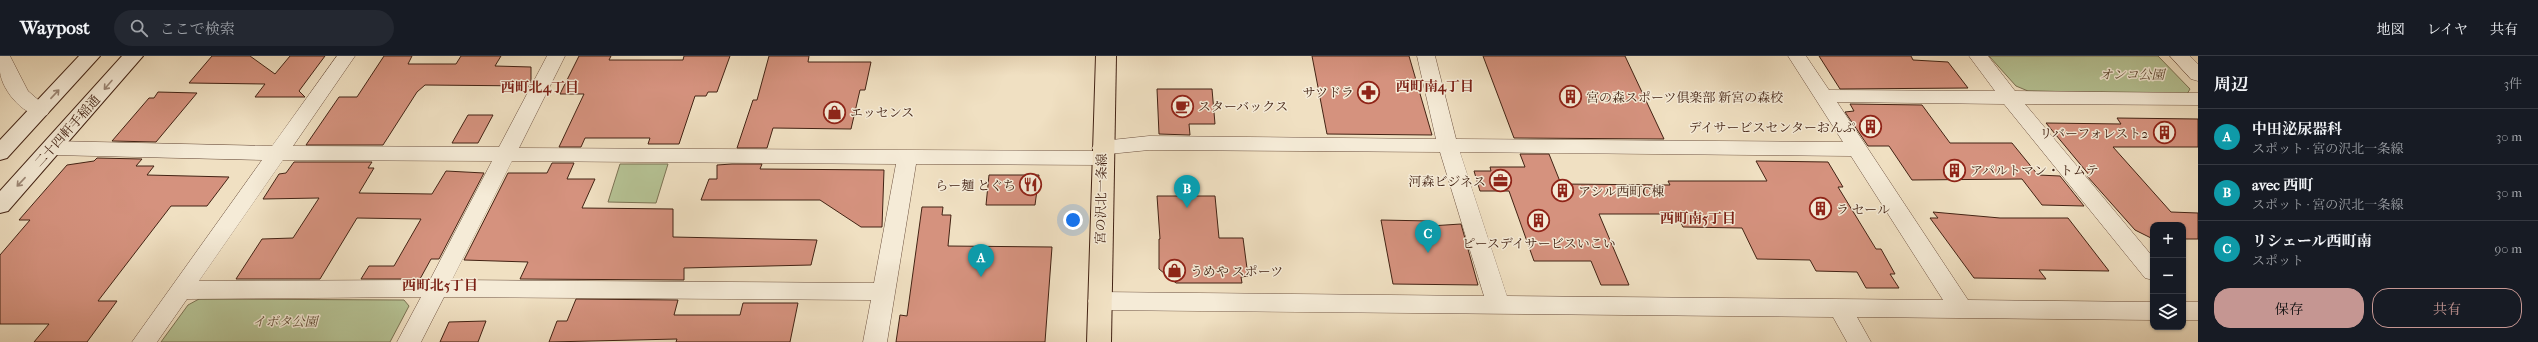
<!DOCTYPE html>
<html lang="ja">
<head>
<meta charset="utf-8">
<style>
	:root { --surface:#171b24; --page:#242831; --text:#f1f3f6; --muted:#9ea1a6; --line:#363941; --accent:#c59692 }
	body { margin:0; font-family:"IM FELL French Canon","Noto Serif JP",serif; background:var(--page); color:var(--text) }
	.controls { position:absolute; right:12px; bottom:12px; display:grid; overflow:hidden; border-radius:8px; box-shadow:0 1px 3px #0004 }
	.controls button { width:36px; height:36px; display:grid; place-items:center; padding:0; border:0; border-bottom:1px solid var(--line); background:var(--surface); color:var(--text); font:20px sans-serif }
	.you { position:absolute; left:1073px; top:164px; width:14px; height:14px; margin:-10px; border:3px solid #fff; border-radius:50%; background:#1a73e8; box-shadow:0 0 0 6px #1a73e833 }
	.badge { display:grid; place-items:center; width:26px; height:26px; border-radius:50%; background:var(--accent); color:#fff; font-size:13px; font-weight:700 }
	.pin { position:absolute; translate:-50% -33px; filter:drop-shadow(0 1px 2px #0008) }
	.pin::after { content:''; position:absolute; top:21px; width:14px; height:12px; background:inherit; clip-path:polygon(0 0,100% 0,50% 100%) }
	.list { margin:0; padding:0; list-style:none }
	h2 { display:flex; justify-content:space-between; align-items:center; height:52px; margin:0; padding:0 16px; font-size:17px }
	h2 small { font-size:13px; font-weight:400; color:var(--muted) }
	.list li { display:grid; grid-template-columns:26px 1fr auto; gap:12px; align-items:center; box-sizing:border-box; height:56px; padding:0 16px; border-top:1px solid var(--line) }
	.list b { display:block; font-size:15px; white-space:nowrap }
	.list p { margin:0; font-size:13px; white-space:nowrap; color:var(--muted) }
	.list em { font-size:13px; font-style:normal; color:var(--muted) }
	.actions { display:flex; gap:8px; padding:12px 16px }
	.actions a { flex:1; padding:9px 0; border:1px solid var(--accent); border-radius:16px; text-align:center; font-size:14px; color:var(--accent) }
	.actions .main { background:var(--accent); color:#111 }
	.icon { flex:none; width:22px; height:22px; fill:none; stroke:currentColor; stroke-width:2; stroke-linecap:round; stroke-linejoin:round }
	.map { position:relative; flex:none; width:2198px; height:286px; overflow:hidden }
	header { display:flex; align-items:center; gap:24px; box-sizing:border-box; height:56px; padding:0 20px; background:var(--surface); border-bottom:1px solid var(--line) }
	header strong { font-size:19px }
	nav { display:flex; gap:22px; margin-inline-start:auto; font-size:14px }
	.search { width:280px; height:36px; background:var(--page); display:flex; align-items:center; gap:10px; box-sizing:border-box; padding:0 14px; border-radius:22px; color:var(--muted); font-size:15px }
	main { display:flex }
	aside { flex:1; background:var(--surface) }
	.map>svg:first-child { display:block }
</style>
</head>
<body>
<header>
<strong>Waypost</strong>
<div class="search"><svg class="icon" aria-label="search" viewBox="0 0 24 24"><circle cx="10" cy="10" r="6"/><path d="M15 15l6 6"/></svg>ここで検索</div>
<nav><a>地図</a><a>レイヤ</a><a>共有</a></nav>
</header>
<main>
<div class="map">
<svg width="2198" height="286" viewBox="0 0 2198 286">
	<rect width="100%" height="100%" fill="#f0e0c2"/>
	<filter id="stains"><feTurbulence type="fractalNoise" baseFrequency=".005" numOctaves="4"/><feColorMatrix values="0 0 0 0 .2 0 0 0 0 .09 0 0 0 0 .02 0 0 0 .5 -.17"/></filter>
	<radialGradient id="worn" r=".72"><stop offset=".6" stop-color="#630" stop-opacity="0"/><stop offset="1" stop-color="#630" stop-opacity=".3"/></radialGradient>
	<path fill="#b6c395" stroke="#7c7354" d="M1989 0H2158L2190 33 2187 38 2028 35 2016 30Z
		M620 108H668L656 147 608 146Z
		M199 243 404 244 409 250 390 286H161L188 249Z"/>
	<path fill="#d5927e" stroke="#432314" d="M212 0H250L275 18 290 0H325L299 35 305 41H255L265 28 189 27Z
		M384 0H412L408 8H456L461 0H501L495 10 531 11V27L529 30 425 29 417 36 383 89H306L339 41H357Z
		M579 0H611L609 4H683L684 0H730L717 36H708L706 40H695L679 88H648L650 82H585L581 91H559L584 38H560Z
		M769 0H809L808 6H871L865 34H860L851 73 773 72 767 92H737L753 44H757Z
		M1312 0H1409L1432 79 1327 78Z
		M1483 0H1625L1664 83 1514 82Z
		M1819 0H1911L1913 4 1948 6 1968 32 1840 33Z
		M1157 33H1212L1215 68H1189L1190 79 1159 78Z
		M158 36 197 37 156 86 112 85 149 42H154Z
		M1850 48 1922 49 1950 87H2012L2038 119 2060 120 2084 150 2042 149 2022 123 1912 124 1889 90H1868L1845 56 1854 55Z
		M468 59H493L478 87H452Z
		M2117 62 2198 63V91H2113L2171 156 2198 157V183H2183V169H2153V183L2135 174 2087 120H2090L2046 67 2121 68Z
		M1520 98H1549L1561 128 1670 129 1668 125H1767L1756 105 1828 106 1843 131H1838L1876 193H1881L1895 218H1890L1899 232H1866L1857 216 1816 215 1810 204 1757 203 1742 172 1683 171 1677 158H1599L1629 229H1601L1591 205H1534L1509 135H1480L1474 115H1491L1490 111H1525Z
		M97 102 142 103 136 110H154L147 119 229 121 207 150H171L98 245H117L87 286H34L49 268H0V199L30 164H19L67 109 94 105Z
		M294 106H372L368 112H374L359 137 432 138 446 115 484 117 439 203H431L420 223H361L369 210H394L421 163 357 162 320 223H236L262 183 293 182 319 142 263 143 279 118 286 117Z
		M552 107H574L567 123H595L582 152 673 153V181L817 184 811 209 684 212V224L520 223 528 206 464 204 508 117H547Z
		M732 108H762L760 113 884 114 882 171H861L820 144H701L709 123H717V109Z
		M989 119H1039L1035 149H986Z
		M1157 140H1215L1219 182H1243L1248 220 1241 221 1242 227H1176L1159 213V183H1160Z
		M922 151H943L942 159H951L948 190 1052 191 1045 286H896L900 259 907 260Z
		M1933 156 2000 162H2068L2109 215 2039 214 2046 223 1974 222 1930 162H1938Z
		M1381 164 1430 165V170L1461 168 1478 229 1393 228Z
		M576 243 678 244 674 259H740L743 247H798L790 286H676L677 283 549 286 557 265H567Z
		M486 265 478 286H440L449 266Z"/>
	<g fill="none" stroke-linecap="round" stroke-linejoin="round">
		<defs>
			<path id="street" d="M0 0H10L28 35 50 54 47 59C26 64 2 35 0 16 0 11 0 5 0 0Z
				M337 0H355L293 90 499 91 547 0H565L519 92 1094 95 1092 92 1095 87 1102 85 1149 80 1436 83 1417 0H1435L1456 83 1843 86 1788 0H1806L1829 34 1995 35 1969 0H1988L2015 35 2198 37V49L2025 48 2153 201V224L2145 222 2004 48 1837 46 1968 244 2153 246V264L1857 261 1871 286H1847L1833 261 1099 254 1091 251 1088 245 1091 239 1099 236 1484 240 1440 96 1149 94 1109 98 1111 102 1108 107 1101 109 916 108 887 286H863L871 244 444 241 421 286H397L421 241 187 243 157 286H132L262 104 53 99 46 97 43 92 46 87 53 85 272 90ZM1460 96 1851 100 1943 244 1507 240ZM283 104 492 105 430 224 199 225ZM512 105 896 108 874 227 452 224Z
				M2170 0H2190L2198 8V25L2191 23Z
				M2183 246H2198V264H2183Z"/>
			<path id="secondary" d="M79 0H100L7 102 0 104V84Z
				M122 0H143L8 155 0 157V135Z"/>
			<path id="primary" d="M1096 0H1116L1111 286H1087Z"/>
		</defs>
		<use href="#street" stroke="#6e5240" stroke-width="1"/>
		<use href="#secondary" stroke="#432314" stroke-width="2"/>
		<use href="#primary" stroke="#432314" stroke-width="2"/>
		<use href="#street" fill="#f5ebd7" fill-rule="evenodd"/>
		<use href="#secondary" fill="#f5ebd7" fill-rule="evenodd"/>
		<use href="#primary" fill="#f0e0c2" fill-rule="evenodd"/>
	</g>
	<defs><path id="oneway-shaft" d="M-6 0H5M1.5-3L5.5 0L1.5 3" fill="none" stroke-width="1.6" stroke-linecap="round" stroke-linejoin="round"/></defs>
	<g stroke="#9c8776">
		<use href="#oneway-shaft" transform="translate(108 29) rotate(131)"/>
		<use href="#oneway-shaft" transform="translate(55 38) rotate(-47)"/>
		<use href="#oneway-shaft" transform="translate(21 126) rotate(133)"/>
	</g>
	<defs>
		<symbol id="pharmacy-ring" viewBox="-11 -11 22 22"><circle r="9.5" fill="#f5ebd7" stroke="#8f2418" stroke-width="1.5"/><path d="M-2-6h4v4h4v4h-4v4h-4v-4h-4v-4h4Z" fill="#8f2418"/></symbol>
		<symbol id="building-ring" viewBox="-11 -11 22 22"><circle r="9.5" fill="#f5ebd7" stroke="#8f2418" stroke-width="1.5"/><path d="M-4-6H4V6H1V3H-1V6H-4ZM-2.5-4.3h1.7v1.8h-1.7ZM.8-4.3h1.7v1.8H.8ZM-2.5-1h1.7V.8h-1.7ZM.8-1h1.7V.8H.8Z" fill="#8f2418"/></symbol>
		<symbol id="cafe-ring" viewBox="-11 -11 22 22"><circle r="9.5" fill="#f5ebd7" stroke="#8f2418" stroke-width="1.5"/><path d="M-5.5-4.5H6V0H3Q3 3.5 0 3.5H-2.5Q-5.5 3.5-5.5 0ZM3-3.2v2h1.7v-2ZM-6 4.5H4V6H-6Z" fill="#8f2418"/></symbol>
		<symbol id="shop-ring" viewBox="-11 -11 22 22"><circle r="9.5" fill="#f5ebd7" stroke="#8f2418" stroke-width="1.5"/><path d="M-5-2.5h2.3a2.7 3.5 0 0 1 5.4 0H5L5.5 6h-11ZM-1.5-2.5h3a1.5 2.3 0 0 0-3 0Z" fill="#8f2418"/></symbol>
		<symbol id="office-ring" viewBox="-11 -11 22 22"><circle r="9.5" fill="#f5ebd7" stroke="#8f2418" stroke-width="1.5"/><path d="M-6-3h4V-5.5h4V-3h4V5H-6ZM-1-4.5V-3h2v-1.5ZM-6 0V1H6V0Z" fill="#8f2418"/></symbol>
		<symbol id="restaurant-ring" viewBox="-11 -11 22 22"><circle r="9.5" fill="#f5ebd7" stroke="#8f2418" stroke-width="1.5"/><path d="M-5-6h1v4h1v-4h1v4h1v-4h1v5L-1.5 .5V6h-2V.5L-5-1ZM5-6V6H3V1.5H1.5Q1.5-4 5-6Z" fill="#8f2418"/></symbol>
	</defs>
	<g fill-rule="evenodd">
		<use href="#pharmacy-ring" x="1356" y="24" width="25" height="25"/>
		<use href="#building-ring" x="1558" y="28" width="25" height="25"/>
		<use href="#cafe-ring" x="1170" y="38" width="25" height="25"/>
		<use href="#shop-ring" x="822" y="44" width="25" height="25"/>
		<use href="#building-ring" x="1858" y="58" width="25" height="25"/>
		<use href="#building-ring" x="2152" y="64" width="25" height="25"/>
		<use href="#building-ring" x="1942" y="102" width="25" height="25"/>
		<use href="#office-ring" x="1488" y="112" width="25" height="25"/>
		<use href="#restaurant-ring" x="1018" y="116" width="25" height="25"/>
		<use href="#building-ring" x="1550" y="122" width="25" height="25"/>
		<use href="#building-ring" x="1808" y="140" width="25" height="25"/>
		<use href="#building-ring" x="1526" y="152" width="25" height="25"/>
		<use href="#shop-ring" x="1162" y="202" width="25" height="25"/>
	</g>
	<g text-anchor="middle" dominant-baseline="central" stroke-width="3" stroke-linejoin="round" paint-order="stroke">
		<g font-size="13" font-style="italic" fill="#604b34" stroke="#f5ebd7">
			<text x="2132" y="18">オンコ公園</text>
			<text x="285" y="265">イボタ公園</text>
		</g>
		<g font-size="13" fill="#432314" stroke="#f5ebd7" text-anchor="start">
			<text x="1354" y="36" text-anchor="end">サツドラ</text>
			<text x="1586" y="41">宮の森スポーツ倶楽部 新宮の森校</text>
			<text x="1198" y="50">スターバックス</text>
			<text x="850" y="56">エッセンス</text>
			<text x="1856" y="71" text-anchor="end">デイサービスセンターおんぷ</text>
			<text x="2148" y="77" text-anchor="end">リバーフォレスト2</text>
			<text x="1970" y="114">アパルトマン・トムテ</text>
			<text x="1486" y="125" text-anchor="end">河森ビジネス</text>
			<text x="1016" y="129" text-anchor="end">らー麺 とぐち</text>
			<text x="1578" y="135">アシル西町C棟</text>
			<text x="1836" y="153">ラ セール</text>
			<text x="1539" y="187" text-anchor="middle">ピースデイサービスいこい</text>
			<text x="1190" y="215">うめや スポーツ</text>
		</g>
		<g font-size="13" fill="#432314" stroke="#f5ebd7">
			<text transform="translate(67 75) rotate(-48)">二十四軒手稲通</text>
			<text transform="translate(1101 143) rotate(-89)">宮の沢北一条線</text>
		</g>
		<g font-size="14" font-weight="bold" fill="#7a1f14" stroke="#f5ebd7">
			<text x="1435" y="30">西町南4丁目</text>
			<text x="540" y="31">西町北4丁目</text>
			<text x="1698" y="162">西町南5丁目</text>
			<text x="440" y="229">西町北5丁目</text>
		</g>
	</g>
	<rect width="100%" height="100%" filter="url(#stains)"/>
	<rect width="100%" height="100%" fill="url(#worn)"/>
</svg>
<div class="controls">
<button>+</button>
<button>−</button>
<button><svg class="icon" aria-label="layers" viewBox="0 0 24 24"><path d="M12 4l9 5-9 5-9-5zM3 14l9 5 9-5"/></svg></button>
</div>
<div class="you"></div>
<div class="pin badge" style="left:981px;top:221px;background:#0f9aa8">A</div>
<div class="pin badge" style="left:1187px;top:152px;background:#0f9aa8">B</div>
<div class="pin badge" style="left:1428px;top:197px;background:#0f9aa8">C</div>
</div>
<aside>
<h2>周辺<small>3件</small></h2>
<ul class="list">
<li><span class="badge" style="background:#0f9aa8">A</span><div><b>中田泌尿器科</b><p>スポット · 宮の沢北一条線</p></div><em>30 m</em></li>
<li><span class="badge" style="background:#0f9aa8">B</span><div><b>avec 西町</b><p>スポット · 宮の沢北一条線</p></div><em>30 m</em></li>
<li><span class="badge" style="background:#0f9aa8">C</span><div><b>リシェール西町南</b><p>スポット</p></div><em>90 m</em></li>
</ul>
<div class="actions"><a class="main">保存</a><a>共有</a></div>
</aside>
</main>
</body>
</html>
